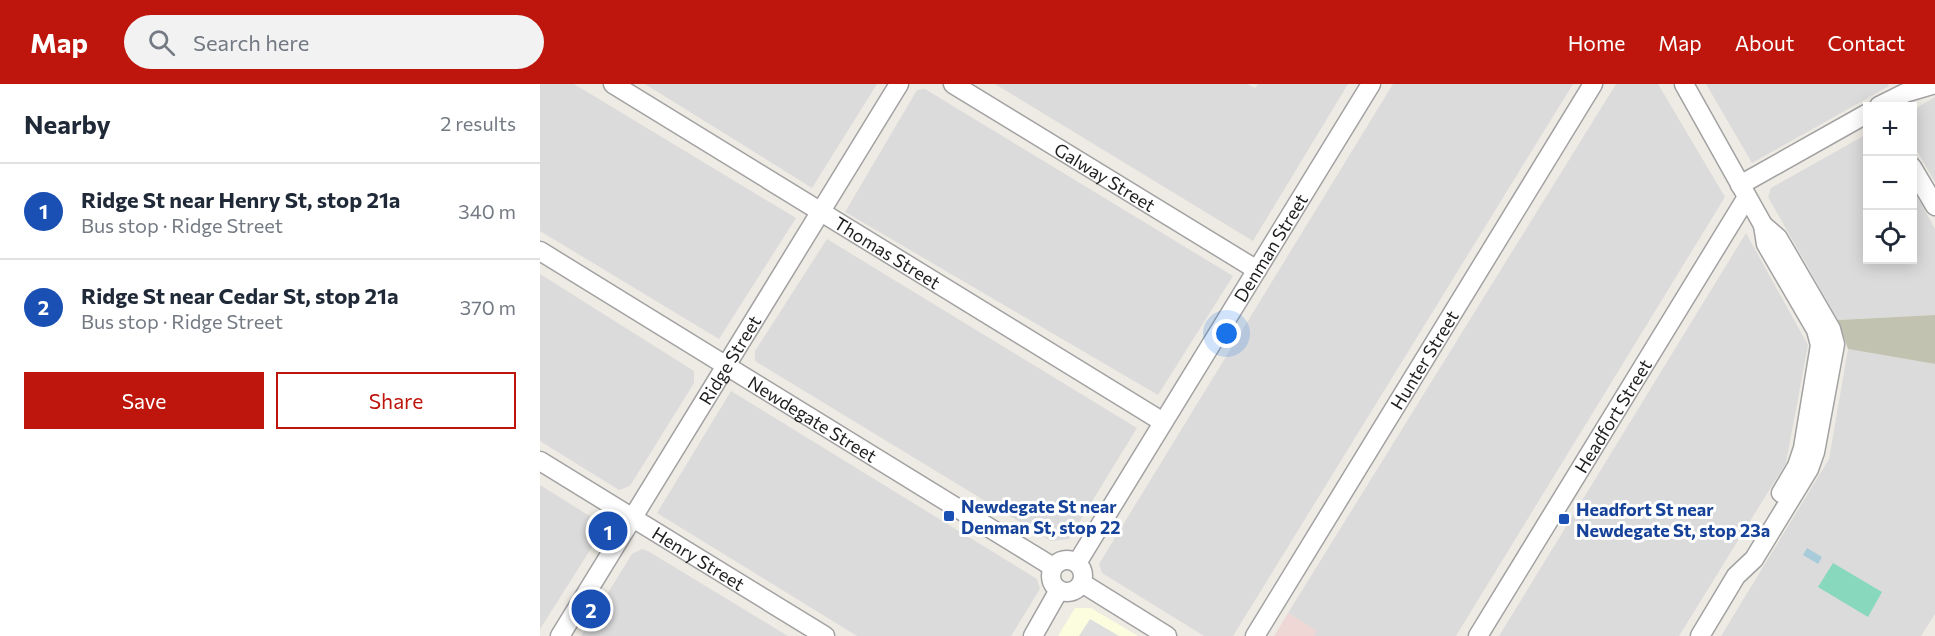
<!DOCTYPE html>
<html lang="en">
<head>
<meta charset="utf-8">
<style>
	:root { --surface:#fff; --page:#f2f2f3; --text:#1f2937; --muted:#747a83; --line:#e0e1e3; --accent:#be160d }
	body { margin:0; font-family:Commissioner,sans-serif; background:var(--page); color:var(--text) }
	.controls { position:absolute; right:18px; top:18px; display:grid; overflow:hidden; border-radius:0px; box-shadow:0 3px 15px #0003 }
	.controls button { width:54px; height:54px; display:grid; place-items:center; padding:0; border:0; border-bottom:2px solid var(--line); background:var(--surface); color:var(--text); font:30px sans-serif }
	.you { position:absolute; left:687px; top:250px; width:21px; height:21px; margin:-15px; border:4px solid #fff; border-radius:50%; background:#1a73e8; box-shadow:0 0 0 9px #1a73e833 }
	.badge { display:grid; place-items:center; width:39px; height:39px; border-radius:50%; background:var(--accent); color:#fff; font-size:20px; font-weight:700 }
	.pin { position:absolute; translate:-50% -50%; border:3px solid #fff; box-shadow:0 2px 6px #0006 }
	.list { margin:0; padding:0; list-style:none }
	h2 { display:flex; justify-content:space-between; align-items:center; height:78px; margin:0; padding:0 24px; font-size:26px }
	h2 small { font-size:20px; font-weight:400; color:var(--muted) }
	.list li { display:grid; grid-template-columns:39px 1fr auto; gap:18px; align-items:center; box-sizing:border-box; height:96px; padding:0 24px; border-top:2px solid var(--line) }
	.list b { display:block; font-size:22px; white-space:nowrap }
	.list p { margin:0; font-size:20px; white-space:nowrap; color:var(--muted) }
	.list em { font-size:20px; font-style:normal; color:var(--muted) }
	.actions { display:flex; gap:12px; padding:18px 24px }
	.actions a { flex:1; padding:14px 0; border:2px solid var(--accent); border-radius:0px; text-align:center; font-size:21px; color:var(--accent) }
	.actions .main { background:var(--accent); color:#fff }
	.icon { flex:none; width:33px; height:33px; fill:none; stroke:currentColor; stroke-width:2; stroke-linecap:round; stroke-linejoin:round }
	.map { position:relative; flex:none; width:1395px; height:552px; overflow:hidden }
	header { display:flex; align-items:center; gap:36px; box-sizing:border-box; height:84px; padding:0 30px; background:var(--accent); color:#fff }
	header strong { font-size:28px }
	nav { display:flex; gap:33px; margin-inline-start:auto; font-size:21px }
	.search { width:420px; height:54px; background:var(--page); display:flex; align-items:center; gap:15px; box-sizing:border-box; padding:0 21px; border-radius:33px; color:var(--muted); font-size:22px }
	main { display:flex }
	aside { flex:1; background:var(--surface) }
	.map>svg:first-child { display:block }
</style>
</head>
<body>
<header>
<strong>Map</strong>
<div class="search"><svg class="icon" aria-label="search" viewBox="0 0 24 24"><circle cx="10" cy="10" r="6"/><path d="M15 15l6 6"/></svg>Search here</div>
<nav><a>Home</a><a>Map</a><a>About</a><a>Contact</a></nav>
</header>
<main>
<aside>
<h2>Nearby<small>2 results</small></h2>
<ul class="list">
<li><span class="badge" style="background:#1a4fb4">1</span><div><b>Ridge St near Henry St, stop 21a</b><p>Bus stop · Ridge Street</p></div><em>340 m</em></li>
<li><span class="badge" style="background:#1a4fb4">2</span><div><b>Ridge St near Cedar St, stop 21a</b><p>Bus stop · Ridge Street</p></div><em>370 m</em></li>
</ul>
<div class="actions"><a class="main">Save</a><a>Share</a></div>
</aside>
<div class="map">
<svg width="1395" height="552" viewBox="0 0 1395 552">
	<rect width="100%" height="100%" fill="#eeebe4"/>
	<path fill="#dcdbdb" d="M0 0H34L256 134 179 255 0 147Z
		M105 0H337L272 104Z
		M455 0H707L715 4 718 0H808L713 157Z
		M853 0H1033L693 552H664L562 489 559 480Z
		M1076 0H1118L1185 113 916 552H774L776 547 748 529Z
		M1166 0H1348L1349 2 1212 79Z
		M385 5 693 192 618 311 305 128 377 6Z
		M1395 13V98L1372 58 1373 26Z
		M1327 50 1328 176H1372L1373 105 1395 145V231L1298 236 1228 113 1231 104Z
		M1206 149 1268 261 1246 379 1139 552H959Z
		M287 155 597 344 529 455 511 457 215 277V267Z
		M0 190 154 287V299L90 402 79 406 0 357Z
		M1308 265 1395 280V530L1381 552H1181L1289 375Z
		M191 307 497 495 500 505 471 552H317L117 429Z
		M0 401 56 436 61 443 59 452 0 545Z
		M102 465 108 467 248 552H41L92 470Z"/>
	<path fill="#eed7d4" d="M748 529 777 547 774 552H734Z"/>
	<path fill="#fbfdde" d="M535 524H551L598 552H518Z"/>
	<path fill="#c1c2b0" d="M1395 231V280L1308 265 1298 236Z"/>
	<path fill="#87d8bd" d="M1293 479 1342 508 1328 533 1278 503Z"/>
	<path fill="#dedede" d="M550 535 579 552H539Z"/>
	<path fill="#a7cbd9" d="M1267 464 1282 473 1278 480 1263 471Z"/>
	<g fill="none" stroke-linecap="round" stroke-linejoin="round">
		<defs>
			<g id="minor">
				<path id="s1" d="M73 0 623 338"/>
				<path id="s2" d="M413 0 717 186"/>
				<path d="M1144 0 1223 141 1238 154 1291 245 1295 260 1275 368 1269 385 1214 475 1196 492 1160 552"/>
				<path d="M1339 22 1365 9 1395 0"/>
				<path d="M1372 83 1395 122"/>
				<path d="M1200 101 1328 29"/>
				<path d="M1223 141 1226 160 1276 246 1280 261 1263 364 1257 382 1241 409"/>
				<path id="s3" d="M0 167 513 483"/>
				<path id="s4" d="M0 377 285 552"/>
				<circle cx="527" cy="492" r="16"/>
				<path id="s5" d="M537 479 831 0"/>
				<path d="M542 499 627 552"/>
				<path id="s6" d="M20 552 359 0"/>
				<path d="M493 552 519 506"/>
				<path id="s7" d="M715 552 1053 0"/>
				<path id="s8" d="M938 552 1207 113"/>
			</g>
		</defs>
		<use href="#minor" stroke="#a2a2a2" stroke-width="21"/>
		<use href="#minor" stroke="#fff" stroke-width="18"/>
	</g>
	<g fill="#1a4fb4" stroke="#fff" stroke-width="2">
		<rect x="403" y="426" width="12" height="12" rx="3"/>
		<rect x="1018" y="429" width="12" height="12" rx="3"/>
	</g>
	<g text-anchor="middle" dominant-baseline="central" stroke-width="6" stroke-linejoin="round" paint-order="stroke">
		<g font-size="18" fill="#1e1e1e" stroke="#fff">
			<text stroke="none"><textPath href="#s2" startOffset="178">Galway Street</textPath></text>
			<text stroke="none"><textPath href="#s5" startOffset="370">Denman Street</textPath></text>
			<text stroke="none"><textPath href="#s1" startOffset="322">Thomas Street</textPath></text>
			<text stroke="none"><textPath href="#s6" startOffset="324">Ridge Street</textPath></text>
			<text stroke="none"><textPath href="#s7" startOffset="324">Hunter Street</textPath></text>
			<text stroke="none"><textPath href="#s8" startOffset="258">Headfort Street</textPath></text>
			<text stroke="none"><textPath href="#s3" startOffset="320">Newdegate Street</textPath></text>
			<text stroke="none"><textPath href="#s4" startOffset="186">Henry Street</textPath></text>
		</g>
		<g font-size="18" font-weight="bold" fill="#164399" stroke="#fff" text-anchor="start">
			<text x="421" y="422">Newdegate St near<tspan x="421" dy="21">Denman St, stop 22</tspan></text>
			<text x="1036" y="425">Headfort St near<tspan x="1036" dy="21">Newdegate St, stop 23a</tspan></text>
		</g>
	</g>
</svg>
<div class="controls">
<button>+</button>
<button>−</button>
<button><svg class="icon" aria-label="locate" viewBox="0 0 24 24"><circle cx="12" cy="12" r="6"/><path d="M12 2v4M12 18v4M2 12h4M18 12h4"/></svg></button>
</div>
<div class="you"></div>
<div class="pin badge" style="left:68px;top:447px;background:#1a4fb4">1</div>
<div class="pin badge" style="left:51px;top:525px;background:#1a4fb4">2</div>
</div>
</main>
</body>
</html>
